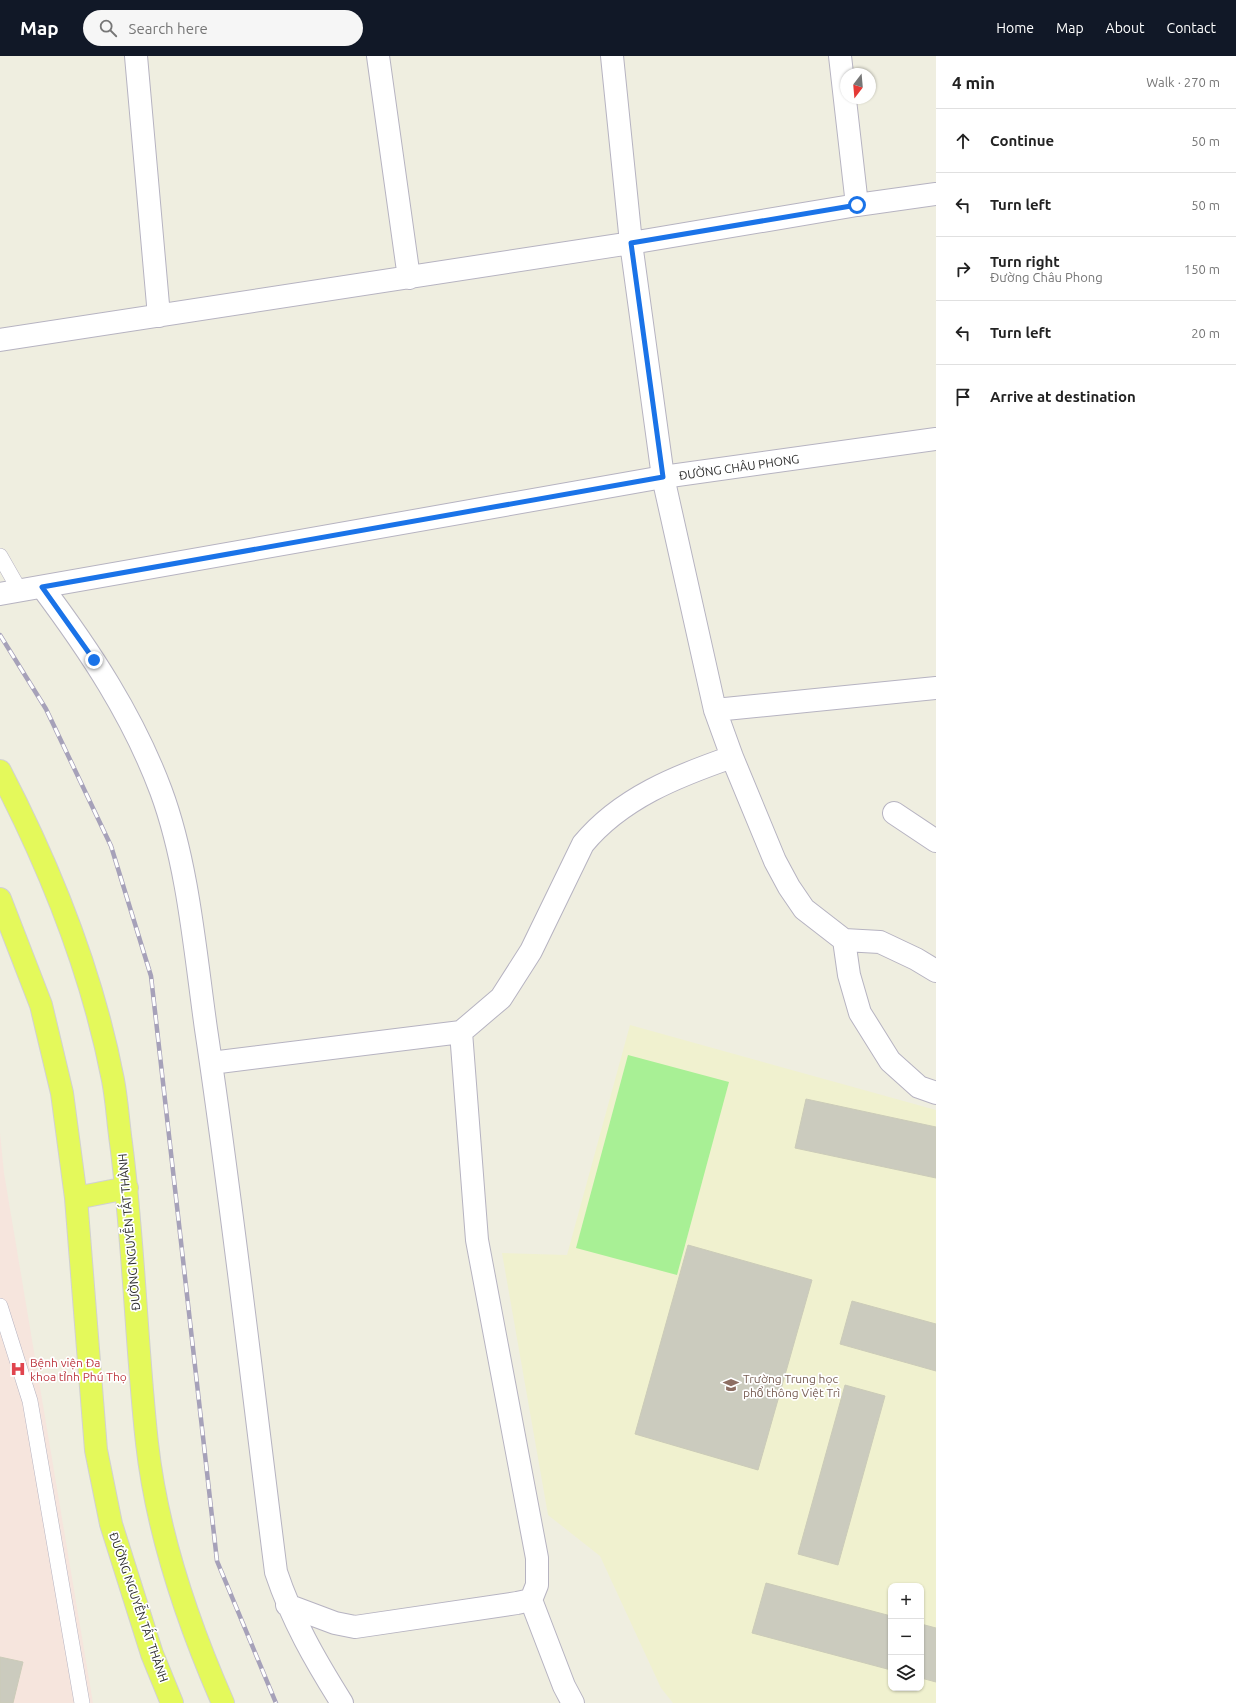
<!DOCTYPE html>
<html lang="en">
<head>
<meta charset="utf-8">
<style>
	:root { --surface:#fff; --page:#f6f6f6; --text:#222; --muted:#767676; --line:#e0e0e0; --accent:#111827 }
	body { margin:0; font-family:Ubuntu,sans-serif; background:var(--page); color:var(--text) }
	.controls { position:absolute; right:12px; bottom:12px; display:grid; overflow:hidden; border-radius:8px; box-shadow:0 1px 3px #0004 }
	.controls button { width:36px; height:36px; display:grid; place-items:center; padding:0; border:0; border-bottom:1px solid var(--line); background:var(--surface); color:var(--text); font:20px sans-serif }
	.compass { position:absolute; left:840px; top:12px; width:36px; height:36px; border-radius:50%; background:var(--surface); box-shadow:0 1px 3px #0004; rotate:196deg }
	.stop { position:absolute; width:12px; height:12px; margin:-9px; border:3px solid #1a73e8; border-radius:50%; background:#fff }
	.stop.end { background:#1a73e8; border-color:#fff; box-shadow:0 1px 4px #0008 }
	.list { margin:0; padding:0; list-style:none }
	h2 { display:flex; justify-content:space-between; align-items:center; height:52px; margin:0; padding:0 16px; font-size:17px }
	h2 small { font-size:13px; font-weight:400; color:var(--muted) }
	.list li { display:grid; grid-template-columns:26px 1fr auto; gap:12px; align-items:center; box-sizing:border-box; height:64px; padding:0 16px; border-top:1px solid var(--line) }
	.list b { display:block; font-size:15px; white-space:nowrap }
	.list p { margin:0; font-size:13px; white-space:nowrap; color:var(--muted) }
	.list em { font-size:13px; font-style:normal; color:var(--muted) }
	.icon { flex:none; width:22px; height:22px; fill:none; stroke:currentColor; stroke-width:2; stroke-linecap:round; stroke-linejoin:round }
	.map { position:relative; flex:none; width:936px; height:1647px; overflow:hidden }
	header { display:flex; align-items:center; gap:24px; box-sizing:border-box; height:56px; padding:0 20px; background:var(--accent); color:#fff }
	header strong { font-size:19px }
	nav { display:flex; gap:22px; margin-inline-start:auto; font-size:14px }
	.search { width:280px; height:36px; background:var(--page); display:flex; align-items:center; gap:10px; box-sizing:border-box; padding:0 14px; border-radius:22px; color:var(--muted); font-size:15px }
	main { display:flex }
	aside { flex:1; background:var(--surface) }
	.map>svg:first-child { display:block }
</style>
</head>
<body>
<header>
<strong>Map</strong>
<div class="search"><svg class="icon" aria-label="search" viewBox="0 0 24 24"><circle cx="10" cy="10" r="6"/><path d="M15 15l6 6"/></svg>Search here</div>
<nav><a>Home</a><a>Map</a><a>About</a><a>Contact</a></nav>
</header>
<main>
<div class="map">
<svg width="936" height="1647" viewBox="0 0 936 1647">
	<rect width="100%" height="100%" fill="#efeee0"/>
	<path fill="#f0f1cf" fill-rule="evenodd" d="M630 969 936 1054V1647H673L661 1632 600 1500 548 1459 502 1197 567 1199ZM891 1530H921V1632H891Z"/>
	<path fill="#f6e5dd" d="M0 1077 4 1117 93 1647H0Z"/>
	<path fill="#a8f095" d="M628 999 729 1026 677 1219 576 1192Z"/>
	<path fill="#cbcbbe" stroke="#cbcbb8" d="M806 1043 936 1071V1122L795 1092Z
		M688 1189 812 1224 758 1414 635 1378Z
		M852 1245 936 1268V1315L840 1288Z
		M845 1329 885 1340 838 1509 798 1498Z
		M766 1527 891 1560V1614L752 1577Z
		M921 1568 936 1572V1626L921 1622Z
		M0 1601 23 1606 13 1647H0Z"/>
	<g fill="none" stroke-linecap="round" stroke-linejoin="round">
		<defs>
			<path id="lane" d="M0 500 20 535
				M0 1250 30 1345 82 1647"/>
			<path id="street" d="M136 0 159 260
				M378 0 409 222
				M612 0 631 187 663 421 715 654 732 701 775 805 789 831 804 853 844 884 880 886 916 903 936 915
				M840 0 857 149
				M0 284 631 187 857 149 936 138
				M42 531C90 595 133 660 161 735 188 808 195 895 206 973 233 1153 253 1335 276 1516 292 1564 315 1604 342 1647
				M715 654 936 632
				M894 757 936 785
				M844 884 849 919 860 957 890 1005 919 1031 936 1037
				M211 1007 461 976 501 942 531 895 583 788C621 742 677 720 732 701
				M531 1544 564 1630 573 1647
				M287 1549 335 1567 355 1571 517 1547 531 1544 537 1529V1502L477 1184 461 976"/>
			<path id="secondary" d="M0 538 663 421 936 383"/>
			<path id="primary" d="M0 715C51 813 92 915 113 1024 117 1045 118 1066 121 1087 134 1186 136 1287 147 1387 157 1477 187 1565 223 1647
				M0 843 41 949 62 1037 76 1142 96 1394 111 1468 152 1598 172 1647
				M76 1142 127 1132"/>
		</defs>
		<use href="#lane" stroke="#b6b3c1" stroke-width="16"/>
		<use href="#street" stroke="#b6b3c1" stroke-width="24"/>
		<use href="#secondary" stroke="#b6b3c1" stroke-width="24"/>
		<use href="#primary" stroke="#d1d1d1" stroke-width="24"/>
		<use href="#lane" stroke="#fff" stroke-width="15"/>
		<use href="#street" stroke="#fff" stroke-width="22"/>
		<use href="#secondary" stroke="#fff" stroke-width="22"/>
		<use href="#primary" stroke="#e4f95b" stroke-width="22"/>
		<defs>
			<path id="rail" d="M0 579 46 653 111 790 151 920 217 1505 276 1647"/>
		</defs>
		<use href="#rail" stroke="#a6a1b9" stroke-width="4.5"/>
		<use href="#rail" stroke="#fff" stroke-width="3" stroke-dasharray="9" stroke-linecap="butt"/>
	</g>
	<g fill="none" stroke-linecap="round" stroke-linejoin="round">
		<path stroke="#1a73e8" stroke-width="5" d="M94 604 42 531 663 421 631 187 857 149"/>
	</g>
	<defs>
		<symbol id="hospital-bare" viewBox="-9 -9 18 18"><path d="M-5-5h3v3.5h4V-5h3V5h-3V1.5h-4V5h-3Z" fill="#e0444e" stroke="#fff" stroke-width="2.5" paint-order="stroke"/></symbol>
		<symbol id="school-bare" viewBox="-9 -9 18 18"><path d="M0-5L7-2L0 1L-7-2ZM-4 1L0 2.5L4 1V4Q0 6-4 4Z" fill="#8d6e63" stroke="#fff" stroke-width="2.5" paint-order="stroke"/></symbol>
	</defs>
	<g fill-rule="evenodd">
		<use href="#hospital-bare" x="7" y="1302" width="22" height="22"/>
		<use href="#school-bare" x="720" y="1318" width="22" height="22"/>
	</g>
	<g text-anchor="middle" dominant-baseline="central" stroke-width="3.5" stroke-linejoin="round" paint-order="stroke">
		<g font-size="12" fill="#2d2d2d" stroke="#fff">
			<text transform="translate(739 411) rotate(-8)">ĐƯỜNG CHÂU PHONG</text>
			<text transform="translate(129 1176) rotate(-95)">ĐƯỜNG NGUYỄN TẤT THÀNH</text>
			<text transform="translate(139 1551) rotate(71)">ĐƯỜNG NGUYỄN TẤT THÀNH</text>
		</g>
		<g font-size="12" fill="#be3a42" stroke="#fff" text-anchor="start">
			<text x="30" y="1306">Bệnh viện Đa<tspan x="30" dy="14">khoa tỉnh Phú Thọ</tspan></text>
		</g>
		<g font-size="12" fill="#785e54" stroke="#fff" text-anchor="start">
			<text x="743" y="1322">Trường Trung học<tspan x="743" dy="14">phổ thông Việt Trì</tspan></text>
		</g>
	</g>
</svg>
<div class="controls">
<button>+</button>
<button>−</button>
<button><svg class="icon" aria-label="layers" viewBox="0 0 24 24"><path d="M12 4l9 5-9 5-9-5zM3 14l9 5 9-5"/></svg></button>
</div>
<svg class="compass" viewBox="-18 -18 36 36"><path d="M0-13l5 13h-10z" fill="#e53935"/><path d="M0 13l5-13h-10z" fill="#767676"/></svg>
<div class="stop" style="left:857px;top:149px"></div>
<div class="stop end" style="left:94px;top:604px"></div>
</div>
<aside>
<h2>4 min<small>Walk · 270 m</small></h2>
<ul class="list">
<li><svg class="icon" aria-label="ahead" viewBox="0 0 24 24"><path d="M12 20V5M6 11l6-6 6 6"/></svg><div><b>Continue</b></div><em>50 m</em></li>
<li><svg class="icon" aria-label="left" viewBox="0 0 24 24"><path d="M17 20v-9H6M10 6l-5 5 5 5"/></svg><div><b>Turn left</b></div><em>50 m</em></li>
<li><svg class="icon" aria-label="right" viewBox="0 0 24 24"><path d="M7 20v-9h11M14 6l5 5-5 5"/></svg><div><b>Turn right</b><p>Đường Châu Phong</p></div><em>150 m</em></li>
<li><svg class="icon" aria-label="left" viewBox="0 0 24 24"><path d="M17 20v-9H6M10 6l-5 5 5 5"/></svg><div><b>Turn left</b></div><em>20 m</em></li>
<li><svg class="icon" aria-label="arrive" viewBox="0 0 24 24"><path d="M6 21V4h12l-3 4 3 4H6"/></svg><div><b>Arrive at destination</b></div></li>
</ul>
</aside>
</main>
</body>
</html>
